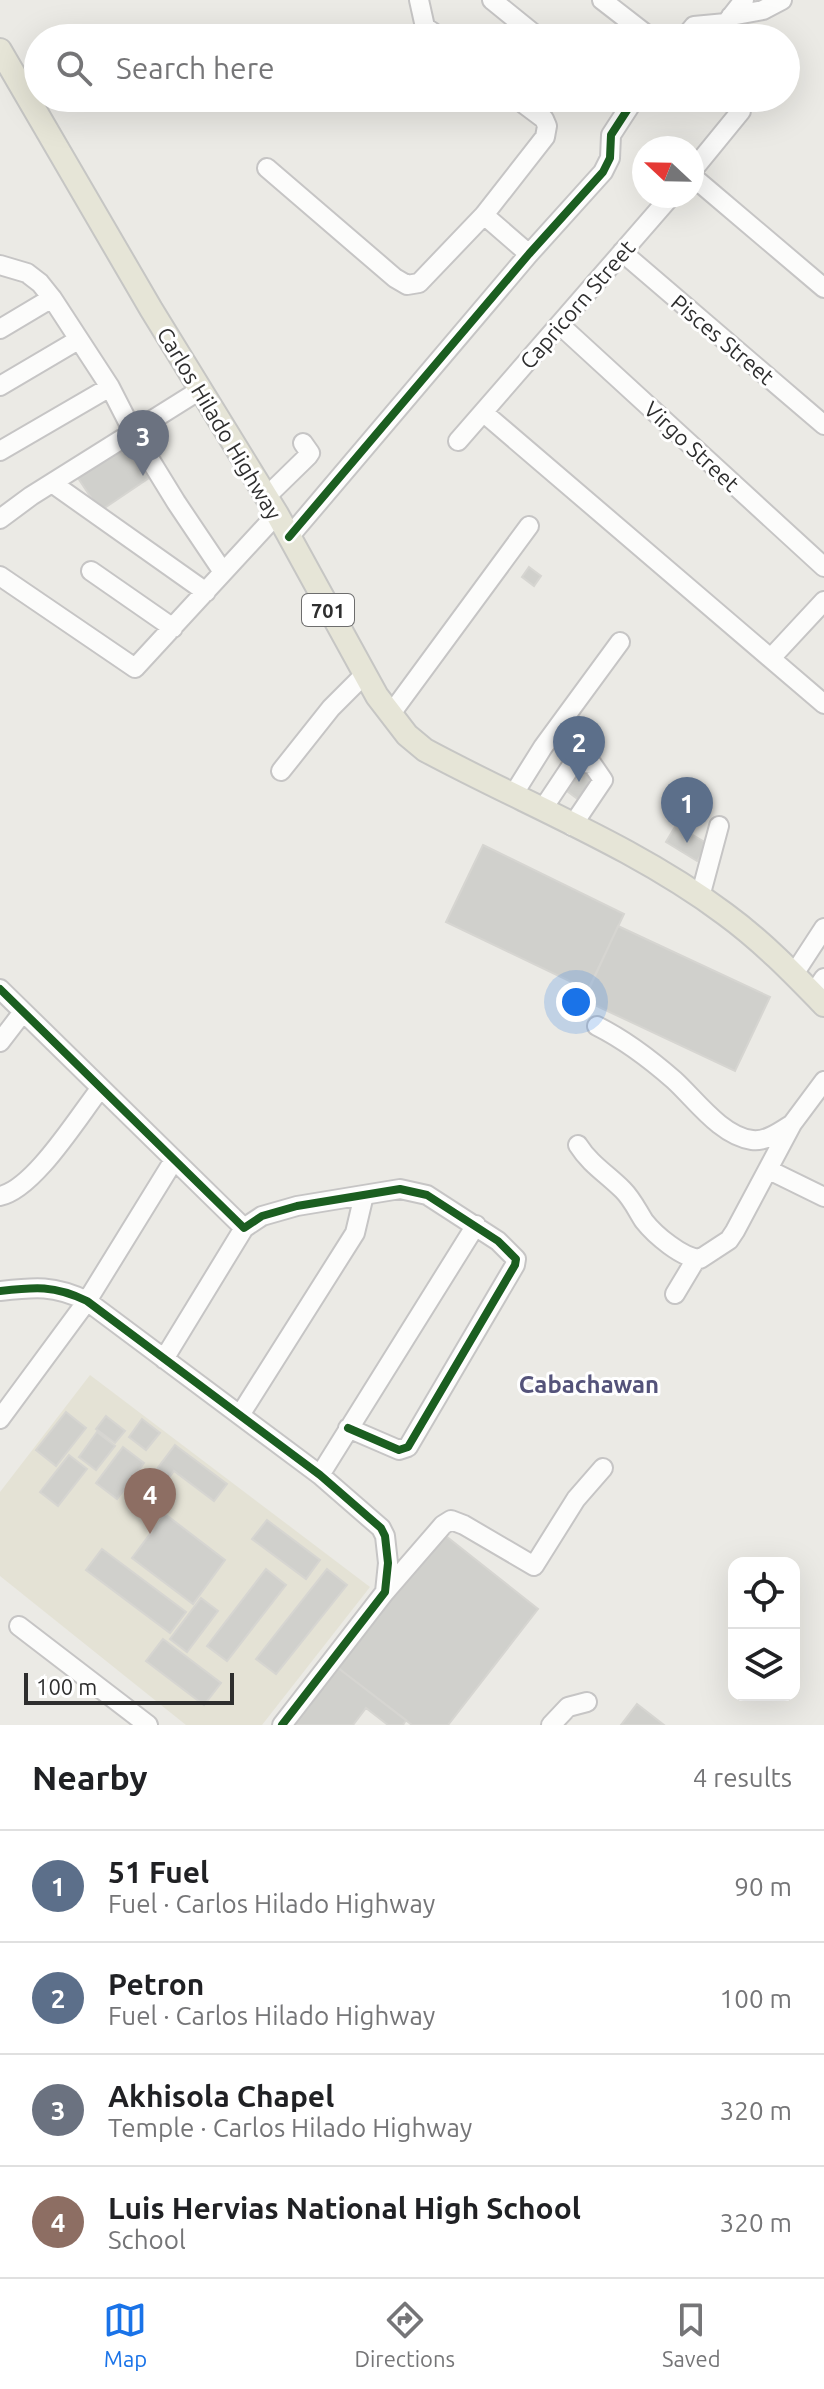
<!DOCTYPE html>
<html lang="en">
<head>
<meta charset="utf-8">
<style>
	:root { --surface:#fff; --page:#f2f2f2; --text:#202124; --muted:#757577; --line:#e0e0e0; --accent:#1a73e8 }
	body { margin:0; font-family:Ubuntu,sans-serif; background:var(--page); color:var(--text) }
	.controls { position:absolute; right:24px; bottom:24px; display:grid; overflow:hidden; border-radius:16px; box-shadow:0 8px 32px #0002 }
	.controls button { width:72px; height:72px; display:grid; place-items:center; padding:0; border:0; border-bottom:2px solid var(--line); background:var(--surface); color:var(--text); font:40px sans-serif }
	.compass { position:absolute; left:632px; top:136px; width:72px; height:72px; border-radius:50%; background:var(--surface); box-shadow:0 8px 32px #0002; rotate:292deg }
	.scale { position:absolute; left:24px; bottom:20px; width:210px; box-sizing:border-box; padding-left:8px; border:4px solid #2e2e2e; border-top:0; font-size:22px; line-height:28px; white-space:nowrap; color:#2e2e2e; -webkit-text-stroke:6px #fff; paint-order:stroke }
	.you { position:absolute; left:576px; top:1002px; width:28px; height:28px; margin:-20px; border:6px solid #fff; border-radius:50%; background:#1a73e8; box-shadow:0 0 0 12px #1a73e833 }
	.badge { display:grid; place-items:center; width:52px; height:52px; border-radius:50%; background:var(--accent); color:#fff; font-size:26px; font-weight:700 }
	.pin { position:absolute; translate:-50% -66px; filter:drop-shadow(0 2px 4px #0008) }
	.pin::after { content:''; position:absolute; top:42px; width:28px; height:24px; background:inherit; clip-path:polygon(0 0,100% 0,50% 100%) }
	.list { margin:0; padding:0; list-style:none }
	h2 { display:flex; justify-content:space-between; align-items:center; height:104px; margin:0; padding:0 32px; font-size:34px }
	h2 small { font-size:26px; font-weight:400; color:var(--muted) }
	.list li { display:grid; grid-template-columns:52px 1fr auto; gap:24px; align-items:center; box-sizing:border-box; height:112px; padding:0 32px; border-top:2px solid var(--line) }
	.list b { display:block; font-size:30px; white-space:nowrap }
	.list p { margin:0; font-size:26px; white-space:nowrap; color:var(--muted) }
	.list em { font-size:26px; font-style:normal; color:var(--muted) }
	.icon { flex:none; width:44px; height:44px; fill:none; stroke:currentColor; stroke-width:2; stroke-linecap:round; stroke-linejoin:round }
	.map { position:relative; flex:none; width:824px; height:1725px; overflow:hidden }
	.search { position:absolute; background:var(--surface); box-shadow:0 8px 32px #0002; left:24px; right:24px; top:24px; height:88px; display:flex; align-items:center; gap:20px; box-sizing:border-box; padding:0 28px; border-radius:44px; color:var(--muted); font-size:30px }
	.sheet { height:552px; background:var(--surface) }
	nav { display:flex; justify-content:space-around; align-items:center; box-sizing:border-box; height:112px; border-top:2px solid var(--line); background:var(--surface); font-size:22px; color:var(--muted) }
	nav a { display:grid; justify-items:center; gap:4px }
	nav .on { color:var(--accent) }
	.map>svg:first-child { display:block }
</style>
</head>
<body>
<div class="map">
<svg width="824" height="1725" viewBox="0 0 824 1725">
	<rect width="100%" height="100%" fill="#ebeae5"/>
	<path fill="#e4e2d5" d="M90 1375 370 1587 262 1725H186L0 1576V1492Z"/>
	<path fill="#d0d0cc" stroke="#d6d5d1" stroke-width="2" d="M127 445 149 478 100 511 78 478Z
		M529 567 541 576 534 586 522 577Z
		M580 764 596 775 579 800 563 788Z
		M676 825 708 844 697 861 666 842Z
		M483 845 624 914 588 990 446 922Z
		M618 926 770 997 735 1071 584 1000Z
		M66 1412 86 1428 56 1466 36 1450Z
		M106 1416 125 1431 115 1443 96 1429Z
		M142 1419 160 1433 146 1450 129 1437Z
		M97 1432 115 1446 96 1470 79 1457Z
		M175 1445 227 1484 214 1501 174 1471 144 1511 132 1502Z
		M123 1447 144 1463 117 1499 96 1483Z
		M69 1455 87 1469 58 1506 40 1492Z
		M165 1514 225 1560 193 1604 132 1558Z
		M267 1520 320 1560 306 1579 252 1539Z
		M437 1529 538 1609 448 1725H412L333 1664Z
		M102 1549 186 1612 170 1633 86 1570Z
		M266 1569 286 1585 227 1661 207 1646Z
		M327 1569 347 1585 276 1674 256 1659Z
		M201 1598 218 1611 187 1652 170 1639Z
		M163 1639 221 1683 204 1705 146 1661Z
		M333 1664 406 1720 403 1725H388L366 1708 353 1725H286Z
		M637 1704 664 1725H621Z"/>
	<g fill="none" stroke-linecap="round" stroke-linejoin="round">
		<defs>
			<path id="minor" d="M419 0 425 27 441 38
				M492 0 539 38
				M602 0 651 38
				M731 16 763 10 782 0
				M684 38 694 26 726 23 744 0
				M267 168 395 278 407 285 419 283 484 215 545 137 547 126 544 119 516 98
				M692 171 741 111
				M692 176 824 288
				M484 215 529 254
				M622 252 824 425
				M0 265 27 273 40 283 52 298 110 387 133 432 176 502 223 572
				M560 325 824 567
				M0 329 52 298
				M0 386 78 340
				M484 413 824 704
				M458 441 671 196
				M0 451 110 387
				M52 483 206 592
				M266 497 308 456 310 453 303 443
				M0 519 31 496 200 390
				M289 537 529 254 603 172 610 158 611 135 635 98
				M91 571 173 628
				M0 576 135 668 277 514
				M771 658 824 601
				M390 715 529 526
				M281 771 331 708 365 674
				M513 795 543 747 620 642
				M542 810 570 768 578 762 592 764 603 780 572 826
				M700 897 719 826
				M794 974 824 928
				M0 989 244 1228 262 1216 297 1206 400 1189 427 1195 498 1241 516 1259 515 1265 408 1447 399 1450 348 1428
				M813 994 824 978
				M597 1026C625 1040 650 1059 674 1080 695 1099 721 1136 752 1140 766 1142 781 1131 792 1124
				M0 1042 23 1012
				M578 1145C590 1164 607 1174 623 1190 632 1199 637 1210 644 1221 655 1235 682 1258 700 1259L729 1240 735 1231 792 1124 824 1081
				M769 1170 824 1197
				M0 1196C34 1189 78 1117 100 1089
				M0 1291C35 1287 54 1285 87 1301L320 1475 381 1528 385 1536 388 1563 385 1592 282 1725
				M675 1294 696 1259
				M164 1359 244 1228
				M240 1415 355 1233 364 1195
				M0 1419 87 1301 174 1160
				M320 1475 476 1225
				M385 1592 443 1525 451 1520 464 1525 534 1566 576 1499 603 1468
				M19 1626 148 1725
				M551 1725 568 1707 587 1702"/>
			<path id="major" d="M0 50 151 309 277 514 377 696 407 735 425 750C525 804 634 846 725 914 762 941 793 973 824 1005"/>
		</defs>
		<use href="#minor" stroke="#c6c5c5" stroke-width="22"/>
		<use href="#major" stroke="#c6c6c4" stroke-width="26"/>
		<use href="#minor" stroke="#fcfcfb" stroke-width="18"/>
		<use href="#major" stroke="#e6e5d7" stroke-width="22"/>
		<defs>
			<path id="cycleway" d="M289 537 529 254 603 172 610 158 611 135 635 98
				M0 989 244 1228 262 1216 297 1206 400 1189 427 1195 498 1241 516 1259 515 1265 408 1447 399 1450 348 1428
				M0 1291C35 1287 54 1285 87 1301L320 1475 381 1528 385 1536 388 1563 385 1592 282 1725"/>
		</defs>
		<use href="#cycleway" stroke="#fff" stroke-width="13"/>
		<use href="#cycleway" stroke="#1b5e20" stroke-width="8"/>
	</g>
	<g text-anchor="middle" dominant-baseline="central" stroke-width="6" stroke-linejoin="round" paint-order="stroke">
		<rect fill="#fff" stroke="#6d6d6d" stroke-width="2" x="302" y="594" width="52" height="32" rx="6"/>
		<g font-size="20" font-weight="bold" fill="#2e2e2e">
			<text x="328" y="610">701</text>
		</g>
		<g font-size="22" fill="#2e2e2e" stroke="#fff">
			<text transform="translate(577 304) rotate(-49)">Capricorn Street</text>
			<text transform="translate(723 339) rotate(40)">Pisces Street</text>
			<text transform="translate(220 423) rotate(59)">Carlos Hilado Highway</text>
			<text transform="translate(692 446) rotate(43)">Virgo Street</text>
		</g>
		<g font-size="24" font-weight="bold" fill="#54537a" stroke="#fff">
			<text x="589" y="1384">Cabachawan</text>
		</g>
	</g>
</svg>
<div class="controls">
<button><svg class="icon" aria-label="locate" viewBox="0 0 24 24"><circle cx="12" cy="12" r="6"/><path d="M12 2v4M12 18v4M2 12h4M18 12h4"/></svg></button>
<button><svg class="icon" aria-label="layers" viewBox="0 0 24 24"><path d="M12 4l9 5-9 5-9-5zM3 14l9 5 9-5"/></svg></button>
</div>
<svg class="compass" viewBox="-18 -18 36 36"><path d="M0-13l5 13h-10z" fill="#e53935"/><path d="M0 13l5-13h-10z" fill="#757577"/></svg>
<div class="scale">100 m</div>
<div class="you"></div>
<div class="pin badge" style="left:687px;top:843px;background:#5c6f8a">1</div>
<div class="pin badge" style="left:579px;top:782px;background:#5c6f8a">2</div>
<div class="pin badge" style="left:143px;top:476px;background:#6b7280">3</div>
<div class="pin badge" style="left:150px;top:1534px;background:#8d6e63">4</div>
<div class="search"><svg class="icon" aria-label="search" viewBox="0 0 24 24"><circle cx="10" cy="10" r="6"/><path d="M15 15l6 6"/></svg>Search here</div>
</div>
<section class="sheet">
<h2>Nearby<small>4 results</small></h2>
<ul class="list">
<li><span class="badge" style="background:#5c6f8a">1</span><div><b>51 Fuel</b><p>Fuel · Carlos Hilado Highway</p></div><em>90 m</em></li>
<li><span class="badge" style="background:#5c6f8a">2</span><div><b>Petron</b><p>Fuel · Carlos Hilado Highway</p></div><em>100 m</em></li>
<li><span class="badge" style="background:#6b7280">3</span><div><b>Akhisola Chapel</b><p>Temple · Carlos Hilado Highway</p></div><em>320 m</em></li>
<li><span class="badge" style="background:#8d6e63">4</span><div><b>Luis Hervias National High School</b><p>School</p></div><em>320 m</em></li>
</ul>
</section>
<nav>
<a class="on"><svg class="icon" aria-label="map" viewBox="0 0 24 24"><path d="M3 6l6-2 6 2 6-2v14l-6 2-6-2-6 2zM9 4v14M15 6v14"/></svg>Map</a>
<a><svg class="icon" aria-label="directions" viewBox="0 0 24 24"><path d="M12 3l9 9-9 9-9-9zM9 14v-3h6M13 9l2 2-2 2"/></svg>Directions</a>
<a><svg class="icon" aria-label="saved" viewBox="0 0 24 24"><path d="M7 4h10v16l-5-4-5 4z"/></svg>Saved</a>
</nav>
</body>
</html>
